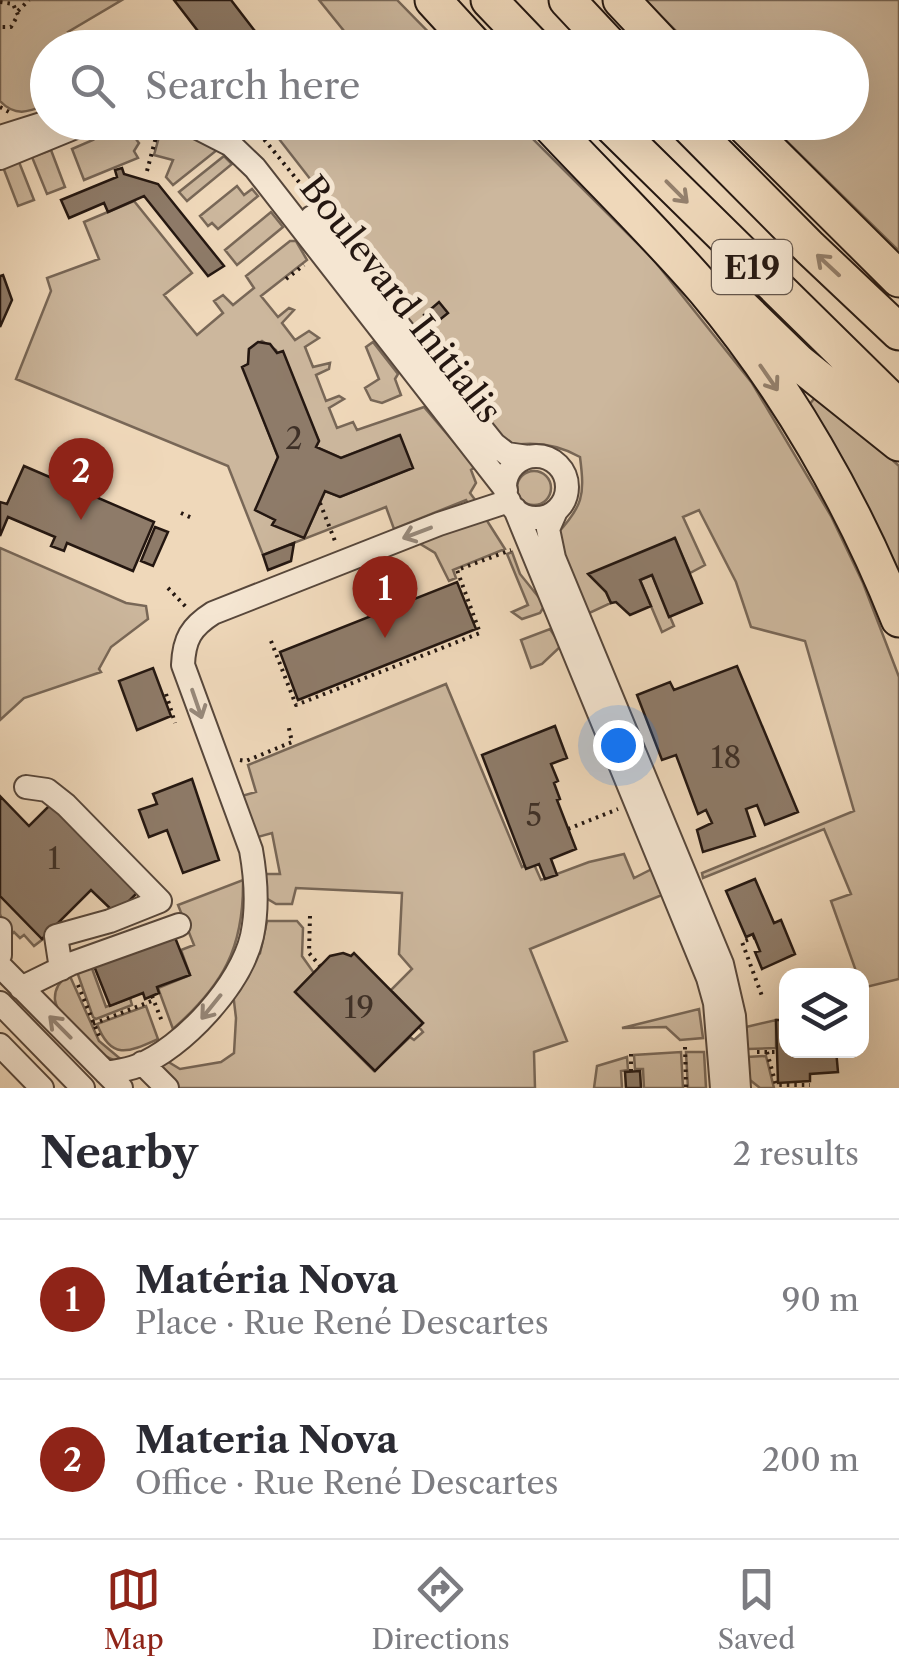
<!DOCTYPE html>
<html lang="en">
<head>
<meta charset="utf-8">
<style>
	:root { --surface:#fff; --page:#f7f7f7; --text:#2b2b33; --muted:#7c7c81; --line:#e1e1e2; --accent:#8f2418 }
	body { margin:0; font-family:"Libre Caslon Text",serif; background:var(--page); color:var(--text) }
	.controls { position:absolute; right:30px; bottom:30px; display:grid; overflow:hidden; border-radius:20px; box-shadow:0 10px 40px #0002 }
	.controls button { width:90px; height:90px; display:grid; place-items:center; padding:0; border:0; border-bottom:2px solid var(--line); background:var(--surface); color:var(--text); font:50px sans-serif }
	.you { position:absolute; left:618px; top:745px; width:35px; height:35px; margin:-25px; border:8px solid #fff; border-radius:50%; background:#1a73e8; box-shadow:0 0 0 15px #1a73e833 }
	.badge { display:grid; place-items:center; width:65px; height:65px; border-radius:50%; background:var(--accent); color:#fff; font-size:32px; font-weight:700 }
	.pin { position:absolute; translate:-50% -82px; filter:drop-shadow(0 2px 5px #0008) }
	.pin::after { content:''; position:absolute; top:52px; width:35px; height:30px; background:inherit; clip-path:polygon(0 0,100% 0,50% 100%) }
	.list { margin:0; padding:0; list-style:none }
	h2 { display:flex; justify-content:space-between; align-items:center; height:130px; margin:0; padding:0 40px; font-size:42px }
	h2 small { font-size:32px; font-weight:400; color:var(--muted) }
	.list li { display:grid; grid-template-columns:65px 1fr auto; gap:30px; align-items:center; box-sizing:border-box; height:160px; padding:0 40px; border-top:2px solid var(--line) }
	.list b { display:block; font-size:38px; white-space:nowrap }
	.list p { margin:0; font-size:32px; white-space:nowrap; color:var(--muted) }
	.list em { font-size:32px; font-style:normal; color:var(--muted) }
	.icon { flex:none; width:55px; height:55px; fill:none; stroke:currentColor; stroke-width:2; stroke-linecap:round; stroke-linejoin:round }
	.map { position:relative; flex:none; width:899px; height:1088px; overflow:hidden }
	.search { position:absolute; background:var(--surface); box-shadow:0 10px 40px #0002; left:30px; right:30px; top:30px; height:110px; display:flex; align-items:center; gap:25px; box-sizing:border-box; padding:0 35px; border-radius:55px; color:var(--muted); font-size:38px }
	.sheet { height:450px; background:var(--surface) }
	nav { display:flex; justify-content:space-around; align-items:center; box-sizing:border-box; height:140px; border-top:2px solid var(--line); background:var(--surface); font-size:28px; color:var(--muted) }
	nav a { display:grid; justify-items:center; gap:5px }
	nav .on { color:var(--accent) }
	.map>svg:first-child { display:block }
</style>
</head>
<body>
<div class="map">
<svg width="899" height="1088" viewBox="0 0 899 1088">
	<rect width="100%" height="100%" fill="#efd8ba"/>
	<filter id="stains"><feTurbulence type="fractalNoise" baseFrequency=".002" numOctaves="4"/><feColorMatrix values="0 0 0 0 .2 0 0 0 0 .09 0 0 0 0 .02 0 0 0 .5 -.17"/></filter>
	<radialGradient id="worn" r=".72"><stop offset=".6" stop-color="#630" stop-opacity="0"/><stop offset="1" stop-color="#630" stop-opacity=".3"/></radialGradient>
	<path fill="#ccb79d" stroke="#786757" stroke-width="2.5" fill-rule="evenodd" d="M0 0H122L68 32 77 47 48 48 47 105C28 112 15 117 0 101Z
		M319 0H397L443 47H357Z
		M645 0H899V251L768 123 852 122V48L692 47Z
		M296 123H517L653 259 752 383 831 516 863 583 899 677V979L862 988V976L847 975 856 971 831 901 851 894 824 829 703 878 702 873 854 811 805 641 751 627 736 582 699 510 683 517 705 565 690 573 674 538 606 592 611 603 585 615 556 535C583 506 585 496 580 457 557 444 534 441 508 446L337 233 346 225 279 139Z
		M125 125 139 143 134 151 138 158 84 180 72 149 93 140 90 135Z
		M162 126 187 133 217 150 173 185 166 177 173 160 154 155Z
		M51 150 65 187 47 194 32 157Z
		M224 156 232 164 187 201 179 192Z
		M19 162 34 200 18 206 3 167Z
		M237 186 244 195 252 189 258 196 218 229 212 223 208 226 200 216Z
		M134 201 192 273 164 295 197 335 223 313 214 301 223 295 233 305 254 288 246 276 290 241H296L307 260 261 296 278 317 289 308 294 310 282 323 295 340 309 331 319 338 305 347 313 367 330 363 329 369 316 375 326 401 339 396 344 399 329 408 337 428 353 422 357 430 424 407 475 467 471 470 476 483 470 493 476 501 469 505 466 500 394 529 386 507 263 555 228 466 16 379 51 291 47 278 99 259 84 222ZM262 341 276 350 319 441 316 447 341 458 399 435 412 468 340 497 325 491 304 538 273 524 275 520 256 510 278 457 243 367 248 364 249 349Z
		M271 212 283 227 237 265 225 250Z
		M373 342 398 374 395 379 401 395 382 403 371 400 365 388 379 379 366 347Z
		M819 393 899 466V587L808 406Z
		M517 488a17 17 0 1 1 34 0a17 17 0 1 1-34 0Z
		M484 516 505 549 453 570 456 578 449 581 435 553 417 542Z
		M0 548 126 603 146 606 148 619 111 647 99 669 101 672 24 698 0 720Z
		M512 552 520 574 545 605 540 613 522 619 512 612 528 605 507 554Z
		M652 575 674 626 662 632 640 580Z
		M550 629 561 646 542 664 531 668 521 640Z
		M446 684 522 867 533 862 541 880 589 862 624 854 634 878 652 869 662 895 530 949 567 1041 534 1052 535 1088H173L155 1064 162 1058 180 1069 221 1062 234 1053 236 1018 233 993 254 951 260 953 267 921H297L303 928 302 956 314 973 295 992 374 1071 410 1037 414 1040 423 1032 419 1027 423 1023 391 990 412 969 399 954 402 893 296 888 292 904H276L266 898 265 874H280L272 833 254 838 238 797 256 792 248 765Z
		M243 880C244 948 223 985 173 1029L158 988 190 975 181 950 194 945 178 905Z
		M0 895 43 939 34 946 24 935 20 938 14 932 8 938 0 914Z
		M90 963 106 1007 130 998 132 1005 96 1019 93 1017 76 969Z
		M69 974 99 1041 123 1061C105 1065 57 1019 55 1000 54 989 61 980 69 974Z
		M146 1006 158 1039C129 1052 111 1061 97 1024Z
		M699 1009 703 1038 680 1040 666 1027 622 1028Z
		M776 1020V1048L747 1049 746 1027Z
		M681 1052 683 1088H644L643 1069H635L634 1055Z
		M686 1052H704L706 1088H688Z
		M766 1056 774 1088H760L750 1080 747 1057Z
		M627 1057 628 1070 621 1071 622 1088H594L597 1066Z"/>
	<path fill="#8e7b69" stroke="#241711" stroke-width="2.5" d="M174 0H231L268 48H211Z
		M122 168 124 174 158 184 224 266 208 276 144 196 108 212 104 203 69 218 61 200 117 177 115 170Z
		M3 275 12 300 0 327V276Z
		M439 302 448 313 432 326 424 315Z
		M258 342 270 344 277 353 283 351 319 441 316 447 341 458 400 435 413 468 340 497 325 491 304 538 272 525 275 520 255 510 278 457 242 367 248 364 249 349Z
		M24 466 154 522 133 571 67 543 64 551 51 546 55 537 8 517 0 536V502L7 504Z
		M155 527 168 532 153 566 141 561Z
		M675 538 702 603 669 617 652 575 640 580 651 606 630 615 616 602 611 603 606 592 588 574Z
		M294 543 291 561 268 570 263 555Z
		M457 582 476 629 298 700 280 652Z
		M737 666 798 812 765 825 757 805 746 809 755 836 703 852 697 830 712 823 706 810 698 814 676 755 662 760 637 695 670 682 674 690Z
		M153 668 171 716 137 730 119 681Z
		M555 726 567 758 551 764 558 781 554 783 560 799 557 800 576 849 551 859 557 875 545 879 539 864 526 869 482 755Z
		M192 779 219 860 183 873 167 830 149 837 139 810 157 804 153 794Z
		M0 796 29 826 53 802 140 890 116 914 91 890 42 939 0 896Z
		M755 879 774 923 781 920 795 954 762 969 755 952 760 951 753 934 746 937 726 891Z
		M174 935 190 975 157 987 159 993 145 999 143 993 110 1006 94 966Z
		M343 953 351 956 354 953 423 1023 375 1071 295 992 330 956Z
		M776 1020H786V1050H836L838 1072 810 1074V1081L778 1083Z
		M640 1071 641 1088H626L625 1072Z"/>
	<g fill="none" stroke-linecap="round" stroke-linejoin="round">
		<defs>
			<path id="minor" d="M186 122 231 145 255 168 506 490
				M0 137 48 122
				M0 158 88 122
				M312 217 494 444 507 454 528 457
				M505 487a31 31 0 1 1 62 0a31 31 0 1 1-62 0Z
				M515 509 708 978 715 1003 722 1088
				M556 511 548 529 554 558 722 964 734 1016 739 1088
				M26 787 47 790 66 805 160 901 110 921 56 936 61 969
				M0 929V955
				M0 966 121 1088
				M21 988 70 964 179 925
				M0 1003 83 1088
				M0 1045 42 1088
				M142 1063 167 1088
				M106 1073C116 1071 127 1070 137 1066 183 1048 241 985 252 936 258 908 256 878 251 850L183 665C184 639 191 627 213 613L439 524 509 501"/>
			<path id="highway" d="M433 0 477 48
				M489 0 535 48
				M567 0 612 48
				M621 0 666 48
				M547 122C599 178 655 232 705 290 786 386 853 503 899 619
				M608 122 899 408
				M685 122 810 248 899 332
				M741 122 899 279
				M730 296 799 363 899 443"/>
		</defs>
		<use href="#minor" stroke="#57473b" stroke-width="26"/>
		<use href="#highway" stroke="#241711" stroke-width="39"/>
		<path stroke="#241711" stroke-width="4" stroke-dasharray="2.5 5" stroke-linecap="butt" d="M0 2 13 4 18 15 11 27H0
			M18 11 29 0
			M0 107 9 112
			M250 122 312 198
			M147 171 160 122
			M286 279 304 265
			M320 503 335 541
			M181 513 194 519
			M168 588 186 607
			M271 641 296 705 480 633 457 570 511 550
			M166 694 175 723
			M240 760 246 761 292 742 288 724
			M568 829 618 809
			M310 916 309 953 320 966
			M755 937 742 942 762 996
			M78 985 99 1036
			M152 996 163 1024
			M93 1024 154 1000
			M685 1047 686 1088
			M757 1052H776
			M767 1052 776 1085H810
			M631 1054V1072"/>
		<use href="#minor" stroke="#f5e6d2" stroke-width="22"/>
		<use href="#highway" stroke="#efd8ba" stroke-width="35"/>
	</g>
	<defs><path id="oneway-shaft" d="M-6 0H5M1.5-3L5.5 0L1.5 3" fill="none" stroke-width="1.6" stroke-linecap="round" stroke-linejoin="round" transform="scale(2.5)"/></defs>
	<g stroke="#94816e">
		<use href="#oneway-shaft" transform="translate(677 192) rotate(45)"/>
		<use href="#oneway-shaft" transform="translate(828 265) rotate(-137)"/>
		<use href="#oneway-shaft" transform="translate(769 378) rotate(55)"/>
	</g>
	<g stroke="#97897b">
		<use href="#oneway-shaft" transform="translate(417 533) rotate(159)"/>
		<use href="#oneway-shaft" transform="translate(197 704) rotate(71)"/>
		<use href="#oneway-shaft" transform="translate(211 1007) rotate(129)"/>
		<use href="#oneway-shaft" transform="translate(60 1027) rotate(-135)"/>
	</g>
	<g text-anchor="middle" dominant-baseline="central" stroke-width="10" stroke-linejoin="round" paint-order="stroke">
		<g font-size="30" fill="#3e3027">
			<text x="294" y="438">2</text>
			<text x="726" y="757">18</text>
			<text x="534" y="815">5</text>
			<text x="54" y="858">1</text>
			<text x="359" y="1007">19</text>
		</g>
		<rect fill="#f5e6d2" stroke="#63554b" stroke-width="2.5" x="712" y="240" width="80" height="54" rx="8"/>
		<g font-size="32" font-weight="bold" fill="#241711">
			<text x="752" y="267">E19</text>
		</g>
		<g font-size="35" fill="#241711" stroke="#f5e6d2">
			<text transform="translate(401 299) rotate(52)">Boulevard Initialis</text>
		</g>
	</g>
	<rect width="100%" height="100%" filter="url(#stains)"/>
	<rect width="100%" height="100%" fill="url(#worn)"/>
</svg>
<div class="controls">
<button><svg class="icon" aria-label="layers" viewBox="0 0 24 24"><path d="M12 4l9 5-9 5-9-5zM3 14l9 5 9-5"/></svg></button>
</div>
<div class="you"></div>
<div class="pin badge" style="left:385px;top:638px">1</div>
<div class="pin badge" style="left:81px;top:520px">2</div>
<div class="search"><svg class="icon" aria-label="search" viewBox="0 0 24 24"><circle cx="10" cy="10" r="6"/><path d="M15 15l6 6"/></svg>Search here</div>
</div>
<section class="sheet">
<h2>Nearby<small>2 results</small></h2>
<ul class="list">
<li><span class="badge">1</span><div><b>Matéria Nova</b><p>Place · Rue René Descartes</p></div><em>90 m</em></li>
<li><span class="badge">2</span><div><b>Materia Nova</b><p>Office · Rue René Descartes</p></div><em>200 m</em></li>
</ul>
</section>
<nav>
<a class="on"><svg class="icon" aria-label="map" viewBox="0 0 24 24"><path d="M3 6l6-2 6 2 6-2v14l-6 2-6-2-6 2zM9 4v14M15 6v14"/></svg>Map</a>
<a><svg class="icon" aria-label="directions" viewBox="0 0 24 24"><path d="M12 3l9 9-9 9-9-9zM9 14v-3h6M13 9l2 2-2 2"/></svg>Directions</a>
<a><svg class="icon" aria-label="saved" viewBox="0 0 24 24"><path d="M7 4h10v16l-5-4-5 4z"/></svg>Saved</a>
</nav>
</body>
</html>
